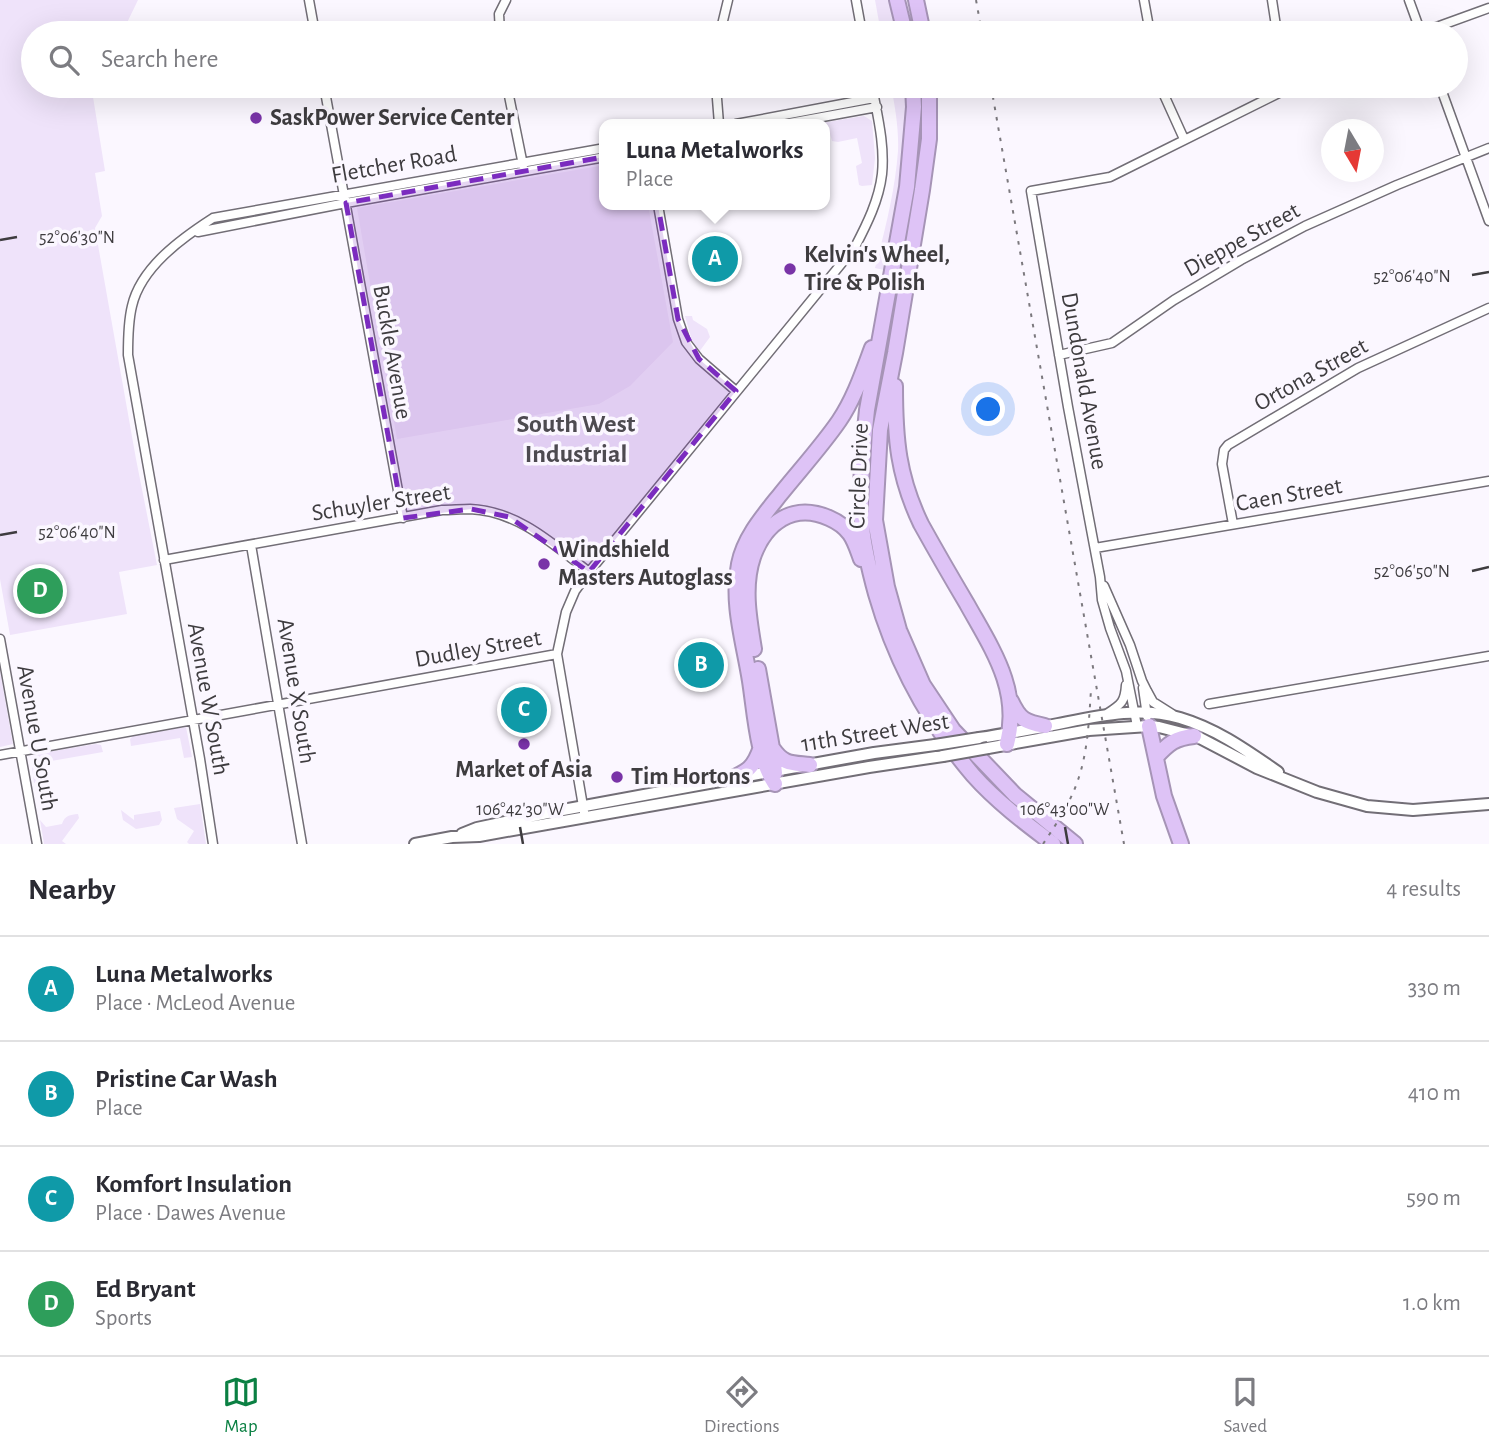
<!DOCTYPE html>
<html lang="en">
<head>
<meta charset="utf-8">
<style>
	:root { --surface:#fff; --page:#f7f7f7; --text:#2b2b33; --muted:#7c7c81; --line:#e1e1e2; --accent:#0b8043 }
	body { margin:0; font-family:"Alegreya Sans",sans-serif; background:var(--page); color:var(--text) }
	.compass { position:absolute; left:1321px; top:119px; width:63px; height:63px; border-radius:50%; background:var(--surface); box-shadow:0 7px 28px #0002; rotate:170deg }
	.you { position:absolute; left:989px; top:410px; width:24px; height:24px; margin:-18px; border:5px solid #fff; border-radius:50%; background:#1a73e8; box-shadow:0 0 0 10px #1a73e833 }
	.badge { display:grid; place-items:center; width:46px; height:46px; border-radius:50%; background:var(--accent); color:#fff; font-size:23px; font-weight:700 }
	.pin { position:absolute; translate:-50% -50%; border:4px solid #fff; box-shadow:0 2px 7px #0006 }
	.popup { position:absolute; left:599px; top:119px; width:231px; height:91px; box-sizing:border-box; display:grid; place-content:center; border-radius:14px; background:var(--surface); filter:drop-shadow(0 2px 5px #0005); font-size:23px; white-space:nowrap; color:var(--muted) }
	.popup b { font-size:26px; color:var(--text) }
	.popup::after { content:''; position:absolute; left:50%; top:100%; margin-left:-14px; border:14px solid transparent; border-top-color:var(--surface) }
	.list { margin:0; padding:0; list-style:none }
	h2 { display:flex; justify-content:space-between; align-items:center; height:91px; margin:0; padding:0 28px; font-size:30px }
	h2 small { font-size:23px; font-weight:400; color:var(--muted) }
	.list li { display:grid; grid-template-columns:46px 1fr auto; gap:21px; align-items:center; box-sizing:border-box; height:105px; padding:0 28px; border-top:2px solid var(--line) }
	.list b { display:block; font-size:26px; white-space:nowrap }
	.list p { margin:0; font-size:23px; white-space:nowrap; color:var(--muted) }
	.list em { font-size:23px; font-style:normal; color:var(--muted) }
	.icon { flex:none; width:38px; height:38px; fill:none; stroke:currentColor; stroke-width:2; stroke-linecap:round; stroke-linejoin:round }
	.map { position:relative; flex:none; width:1489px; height:844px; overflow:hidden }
	.search { position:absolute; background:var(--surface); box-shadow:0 7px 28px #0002; left:21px; right:21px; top:21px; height:77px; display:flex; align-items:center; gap:18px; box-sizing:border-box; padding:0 24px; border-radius:38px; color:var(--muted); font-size:26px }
	.sheet { height:511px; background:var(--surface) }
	nav { display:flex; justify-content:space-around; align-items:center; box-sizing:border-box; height:98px; border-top:2px solid var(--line); background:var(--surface); font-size:19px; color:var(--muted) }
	nav a { display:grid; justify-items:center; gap:4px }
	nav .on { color:var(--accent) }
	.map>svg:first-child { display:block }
</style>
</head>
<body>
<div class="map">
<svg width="1489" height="844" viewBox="0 0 1489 844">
	<rect width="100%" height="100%" fill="#fbf7ff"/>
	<path fill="#f3ebfa" d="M605 165V205H648L673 342 630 386 599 404 397 439 357 208Z"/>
	<path fill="#efe3fa" d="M0 0H138L122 33H33V86H98L93 97 105 171 95 173 102 216 95 228 136 459 157 565 119 572 127 614 10 635 0 579Z
		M875 0H890L898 33H881Z
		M891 86H905C907 150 895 207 884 270L875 268C885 230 895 191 898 151 899 130 895 106 891 86Z
		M864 116 872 121 875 158 872 185 862 186 859 185 856 166 862 163 857 138 838 142 832 141 830 134H825V124H815Z
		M685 316H692L693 320 707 329 710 337 699 352 692 341Z
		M0 671 13 744 0 747Z
		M186 727 192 757 184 758 180 738 131 746 130 739 133 736Z
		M96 744 101 745 103 752 34 764 37 783H34L31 759 35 754Z
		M200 804 206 844H189L187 842 194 831 177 819 174 808Z
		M121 810 134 820V815L160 811 162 820 159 825 136 829 123 820Z
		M78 814 79 818 62 841 66 844H44L40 820 46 827 62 824C65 815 70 815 78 814Z"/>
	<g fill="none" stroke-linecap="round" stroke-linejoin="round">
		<defs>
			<path id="minor" d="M309 0 315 33
				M856 0 862 33
				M1144 0 1150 33
				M1272 0 1276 26 1279 33
				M1409 0 1421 33
				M500 33 499 14 506 0
				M720 33 728 0
				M1420 33 1489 8
				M324 86 403 518
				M507 86 523 165
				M716 86 719 124
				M1160 86 1184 139
				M1440 86 1489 221
				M736 124 874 98
				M784 124 877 107
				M658 205 678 319 686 342 699 359 736 391
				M198 232 346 203 605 157
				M1059 355 1112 343 1174 300 1241 260 1305 226 1397 185 1489 148
				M1233 524 1222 464 1224 450 1228 445 1358 368 1489 308
				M251 545 302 844
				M1095 548 1489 481
				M164 560 442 510C451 510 461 509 470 509 518 511 553 544 589 572
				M1104 586 1130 645 1142 681 1147 691 1153 702 1172 714
				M0 639 37 844
				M1143 688 1147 716
				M1209 704 1489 656
				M1108 713C1122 704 1125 701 1126 685
				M1137 726 1126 671 1110 628 1102 600 1100 577 1068 407 1031 191 1110 177 1293 86
				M0 755 557 654
				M584 812 557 654 566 612 575 591 589 572 855 247C867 224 879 200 882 174 885 144 877 114 872 86
				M213 844 200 759 128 355C128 339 128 322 132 306 141 267 182 238 213 218L605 148"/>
			<path id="secondary" d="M979 738C1006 734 1032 729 1058 724 1098 716 1140 706 1180 718 1217 729 1246 750 1278 772
				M988 748 1089 730 1149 726 1159 727 1198 737 1257 768 1317 792 1367 806 1413 810 1489 804
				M462 834 477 828 552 812 785 769 874 753 935 745
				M415 844 452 837 479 836 869 767 943 756"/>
			<path id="motorway" d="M897 0 905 33
				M916 0 923 33
				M913 86 914 107 907 187 867 410C863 448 859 488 862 526 864 549 870 572 876 594 895 660 928 722 973 775 996 801 1025 823 1053 844
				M929 86V139L922 190 895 353 880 430 875 520 887 587 899 630 923 685 953 730 1015 795 1075 844
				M895 386C895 439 898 476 921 524 936 551 951 577 967 604 992 649 1021 690 1007 744
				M754 649C749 619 743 586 753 557 765 523 793 502 829 518 836 521 845 527 850 534 855 541 858 551 861 559
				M758 669 772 748 775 773
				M1011 701C1020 720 1025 722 1045 726
				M1149 726 1164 796 1181 844
				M773 749C784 765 792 763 810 765
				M1156 757C1169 743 1175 738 1194 736
				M729 780C748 771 754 768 761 747
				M775 784C757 757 755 713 750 681 744 643 731 603 739 564 744 538 763 516 779 496 799 471 821 447 839 421 854 399 863 372 872 348"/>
		</defs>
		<use href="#minor" stroke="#726e76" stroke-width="11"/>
		<use href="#secondary" stroke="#726e76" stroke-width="14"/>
		<use href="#motorway" stroke="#a694b6" stroke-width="18"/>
		<use href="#minor" stroke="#fff" stroke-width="8"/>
		<use href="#secondary" stroke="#fff" stroke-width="10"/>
		<use href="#motorway" stroke="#dec3f6" stroke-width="14"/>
		<path stroke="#7c797e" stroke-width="2" stroke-dasharray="3.5 7" stroke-linecap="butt" d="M976 0 982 33
			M991 86 1124 844
			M1043 844C1057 823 1071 802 1079 777 1088 749 1089 719 1091 690"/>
		<defs>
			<path id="secondary-bridge" d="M935 745 979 738
				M943 756 988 748"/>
		</defs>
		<use href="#secondary-bridge" stroke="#726e76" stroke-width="14" stroke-linecap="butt"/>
		<use href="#secondary-bridge" stroke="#fff" stroke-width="10"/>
	</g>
	<path fill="#7b2cbf" fill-opacity="0.2" stroke="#7b2cbf" stroke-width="5" stroke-dasharray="14 9" stroke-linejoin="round" d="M648 149 678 319 699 359 736 391 589 572 509 517 471 509 403 518 346 203Z"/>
	<path fill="none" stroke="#3e3c3f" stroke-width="2.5" d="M0 240 17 237M1472 275 1489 272M0 535 17 532M1472 571 1489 567M520 827 523 844M1065 827 1068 844"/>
	<g fill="#7934a7" stroke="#fbf7ff" stroke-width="2.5">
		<circle cx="256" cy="118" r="7"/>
		<circle cx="790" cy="269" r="7"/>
		<circle cx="544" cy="564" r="7"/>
		<circle cx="524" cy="744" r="7"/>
		<circle cx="617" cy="777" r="7"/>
	</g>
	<g text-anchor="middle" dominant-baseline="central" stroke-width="7" stroke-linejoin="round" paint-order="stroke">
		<g font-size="24" font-weight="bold" fill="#3e3c3f" stroke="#fbf7ff" text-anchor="start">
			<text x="270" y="118">SaskPower Service Center</text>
			<text x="804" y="255">Kelvin's Wheel,<tspan x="804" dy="28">Tire &amp; Polish</tspan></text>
			<text x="558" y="550">Windshield<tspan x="558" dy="28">Masters Autoglass</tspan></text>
			<text x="524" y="770" text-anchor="middle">Market of Asia</text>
			<text x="631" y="777">Tim Hortons</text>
		</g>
		<g font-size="24" fill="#3e3c3f" stroke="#fbf7ff">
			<text transform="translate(394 165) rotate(-10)">Fletcher Road</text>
			<text transform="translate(1242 240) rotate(-29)">Dieppe Street</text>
			<text transform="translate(392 352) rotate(80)">Buckle Avenue</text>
			<text transform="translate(1311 375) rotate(-29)">Ortona Street</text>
			<text transform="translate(1084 381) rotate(80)">Dundonald Avenue</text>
			<text transform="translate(859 476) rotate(-88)">Circle Drive</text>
			<text transform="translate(1289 495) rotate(-10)">Caen Street</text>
			<text transform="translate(381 503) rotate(-9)">Schuyler Street</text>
			<text transform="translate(478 649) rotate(-10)">Dudley Street</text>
			<text transform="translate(296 691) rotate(81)">Avenue X South</text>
			<text transform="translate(208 699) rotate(80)">Avenue W South</text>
			<text transform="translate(875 733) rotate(-9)">11th Street West</text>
			<text transform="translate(37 738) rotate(80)">Avenue U South</text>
		</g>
		<g font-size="26" font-weight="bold" fill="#4d4a50" stroke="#fbf7ff">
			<text x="576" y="424">South West<tspan x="576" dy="30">Industrial</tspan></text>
		</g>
	</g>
	<g font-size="18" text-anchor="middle" fill="#3e3c3f" stroke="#fbf7ff" stroke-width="7" stroke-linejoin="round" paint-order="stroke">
		<text x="77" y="243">52°06'30"N</text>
		<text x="1412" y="282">52°06'40"N</text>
		<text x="77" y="538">52°06'40"N</text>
		<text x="1412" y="577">52°06'50"N</text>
		<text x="520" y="815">106°42'30"W</text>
		<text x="1065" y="815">106°43'00"W</text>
	</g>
</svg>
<svg class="compass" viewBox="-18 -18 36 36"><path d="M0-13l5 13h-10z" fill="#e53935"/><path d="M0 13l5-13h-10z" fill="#7c7c81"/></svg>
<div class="you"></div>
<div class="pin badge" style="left:715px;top:259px;background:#0f9aa8">A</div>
<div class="popup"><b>Luna Metalworks</b>Place</div>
<div class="pin badge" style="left:701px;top:665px;background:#0f9aa8">B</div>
<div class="pin badge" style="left:524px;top:710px;background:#0f9aa8">C</div>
<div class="pin badge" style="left:40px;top:591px;background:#2e9e5b">D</div>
<div class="search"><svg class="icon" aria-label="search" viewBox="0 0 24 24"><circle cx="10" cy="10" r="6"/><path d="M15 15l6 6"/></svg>Search here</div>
</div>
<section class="sheet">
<h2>Nearby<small>4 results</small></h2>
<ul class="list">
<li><span class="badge" style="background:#0f9aa8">A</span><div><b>Luna Metalworks</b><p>Place · McLeod Avenue</p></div><em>330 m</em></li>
<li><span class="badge" style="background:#0f9aa8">B</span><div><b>Pristine Car Wash</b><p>Place</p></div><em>410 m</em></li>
<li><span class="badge" style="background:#0f9aa8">C</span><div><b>Komfort Insulation</b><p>Place · Dawes Avenue</p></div><em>590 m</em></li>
<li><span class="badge" style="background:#2e9e5b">D</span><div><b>Ed Bryant</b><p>Sports</p></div><em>1.0 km</em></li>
</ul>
</section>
<nav>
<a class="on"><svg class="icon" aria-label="map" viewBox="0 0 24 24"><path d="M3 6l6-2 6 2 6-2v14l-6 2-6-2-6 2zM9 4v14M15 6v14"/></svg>Map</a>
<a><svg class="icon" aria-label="directions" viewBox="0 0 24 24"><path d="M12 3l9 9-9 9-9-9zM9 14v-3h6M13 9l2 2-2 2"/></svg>Directions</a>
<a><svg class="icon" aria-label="saved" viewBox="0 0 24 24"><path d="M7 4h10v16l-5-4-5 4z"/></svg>Saved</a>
</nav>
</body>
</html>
